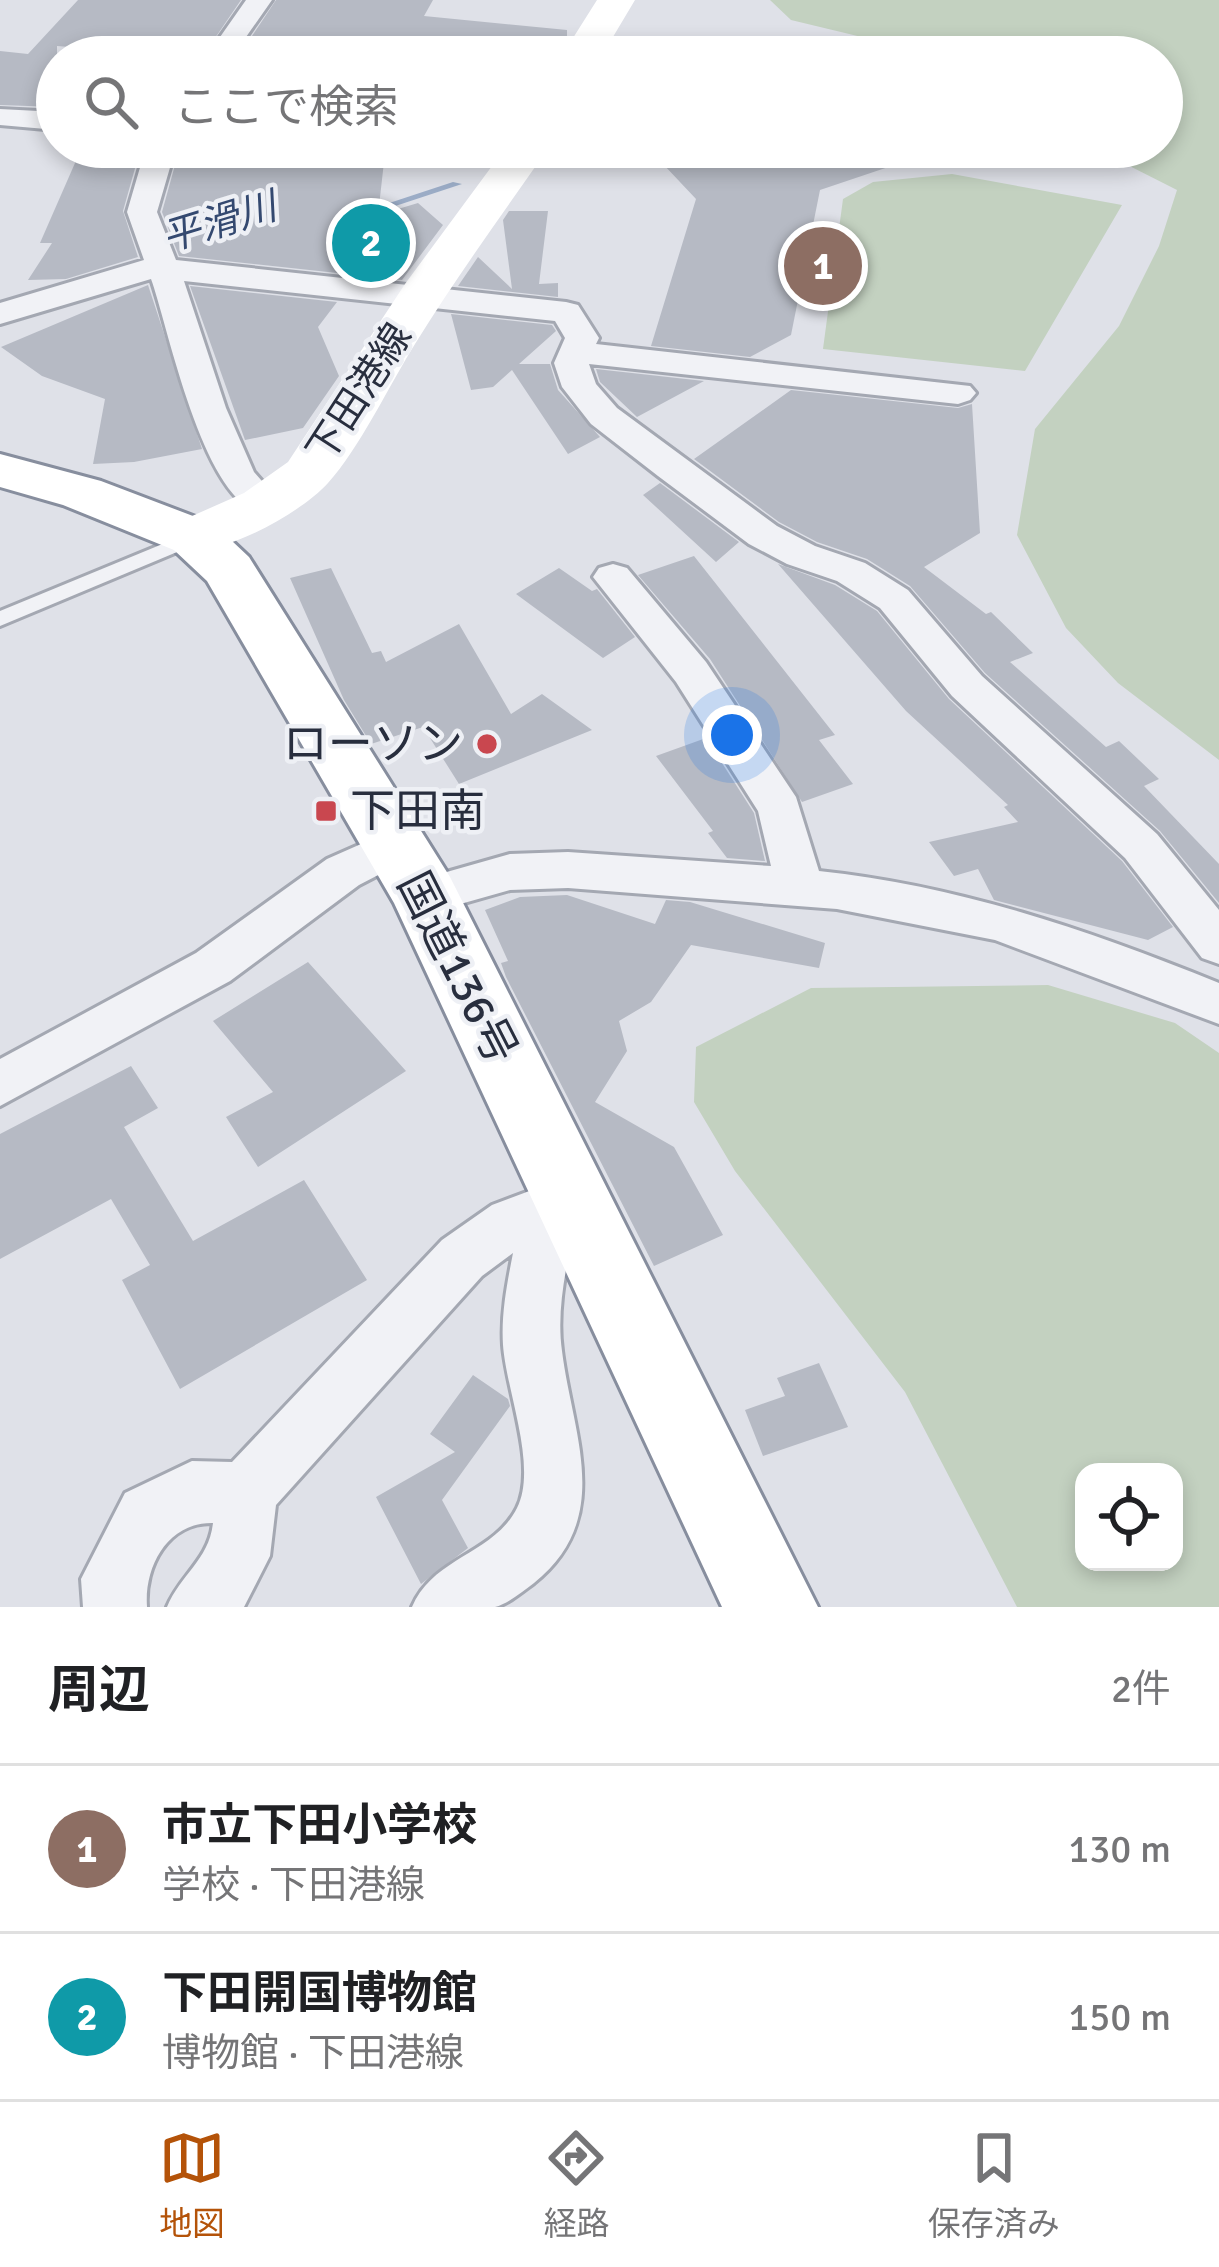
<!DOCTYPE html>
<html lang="ja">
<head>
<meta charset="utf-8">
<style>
	:root { --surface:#fff; --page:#f6f6f6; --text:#202124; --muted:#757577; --line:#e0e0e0; --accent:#b45309 }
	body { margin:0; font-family:Signika,"Noto Sans JP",sans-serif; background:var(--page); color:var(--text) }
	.controls { position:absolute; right:36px; bottom:36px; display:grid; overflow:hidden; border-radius:24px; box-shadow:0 6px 18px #0003 }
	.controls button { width:108px; height:108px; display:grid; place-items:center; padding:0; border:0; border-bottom:3px solid var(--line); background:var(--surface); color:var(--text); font:60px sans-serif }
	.you { position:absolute; left:732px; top:735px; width:42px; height:42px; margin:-30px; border:9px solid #fff; border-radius:50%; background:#1a73e8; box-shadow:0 0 0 18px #1a73e833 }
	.badge { display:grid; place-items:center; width:78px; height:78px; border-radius:50%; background:var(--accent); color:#fff; font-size:39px; font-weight:700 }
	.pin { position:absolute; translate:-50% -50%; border:6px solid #fff; box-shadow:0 3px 12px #0006 }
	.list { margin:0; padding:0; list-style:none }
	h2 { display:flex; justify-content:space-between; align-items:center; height:156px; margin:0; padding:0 48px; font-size:51px }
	h2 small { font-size:39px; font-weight:400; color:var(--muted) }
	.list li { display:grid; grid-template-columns:78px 1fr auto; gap:36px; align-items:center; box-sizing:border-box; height:168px; padding:0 48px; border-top:3px solid var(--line) }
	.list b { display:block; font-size:45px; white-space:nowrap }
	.list p { margin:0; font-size:39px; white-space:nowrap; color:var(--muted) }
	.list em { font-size:39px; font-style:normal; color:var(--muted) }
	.icon { flex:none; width:66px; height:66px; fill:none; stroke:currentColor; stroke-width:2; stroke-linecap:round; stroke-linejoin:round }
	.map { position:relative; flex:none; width:1219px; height:1607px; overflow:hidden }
	.search { position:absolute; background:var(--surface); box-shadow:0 6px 18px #0003; left:36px; right:36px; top:36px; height:132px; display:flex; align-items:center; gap:30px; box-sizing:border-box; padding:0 42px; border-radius:66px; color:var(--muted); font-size:45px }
	.sheet { height:492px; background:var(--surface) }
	nav { display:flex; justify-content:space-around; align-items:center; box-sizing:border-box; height:168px; border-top:3px solid var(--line); background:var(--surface); font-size:33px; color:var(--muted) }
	nav a { display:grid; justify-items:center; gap:6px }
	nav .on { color:var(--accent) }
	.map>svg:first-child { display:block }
</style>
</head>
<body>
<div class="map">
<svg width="1219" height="1607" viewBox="0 0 1219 1607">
	<rect width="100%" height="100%" fill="#dfe1e8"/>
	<path fill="#c3d1c0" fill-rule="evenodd" d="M770 0H1219V760L1118 683 1066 628 1017 535 1035 429 1119 326 1159 246 1177 190 1092 147H1162V57H918L899 46 791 20Z
		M952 174 1122 205 1025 371 823 349 843 199 873 182Z
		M1048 985 1175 1023 1219 1053V1607H1017L905 1392 735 1171 694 1102 696 1047 811 988ZM1174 1472V1562H1084V1472Z"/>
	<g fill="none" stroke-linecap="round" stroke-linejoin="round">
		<path fill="#9bacc6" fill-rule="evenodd" d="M453 182 462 184 368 215 359 213Z"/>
	</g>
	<path fill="#b6bac4" d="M78 0H241L202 57 57 46V107L0 105V51L28 54Z
		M276 0H433L424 16 567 30V39L557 57H238Z
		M82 147H141L123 211 138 257 66 279 28 280 52 243H40Z
		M180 147 315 156 319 149 385 153 378 215 418 203 443 225 402 280 179 256 162 212Z
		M647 147H925L927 154 820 190 791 335 750 357 651 346 696 199Z
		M509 211H548L539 284 558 283V297L458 286 478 257 512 289 503 220Z
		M148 285 202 449 134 462 93 464 105 399 42 376 1 347Z
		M190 286 337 302 318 327 339 376 303 428 245 440Z
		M451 314 552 325 556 331 519 364H550L558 390 600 437 568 454 512 370 493 387 471 390Z
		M596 369 704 381 637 417 600 382Z
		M791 390 958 408 972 404 980 533 924 567 986 614 991 612 1033 653 1010 662 1106 747 1119 741 1159 779 1144 786 1219 864V903L1160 831 985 673 910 586 867 559 817 542 779 522 694 459Z
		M660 483 739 542 716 562 643 495Z
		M694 556 835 735 819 740 853 784 802 802 710 659 638 575Z
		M778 564 835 585 877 611 949 699 1122 861 1173 927 1148 940 994 900 978 869 954 876 929 842 1018 822 1004 807 1008 805 906 711Z
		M331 568 372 653 381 651 386 662 459 624 511 714 542 694 592 730 459 784 423 727 371 744 344 700 290 578Z
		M559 568 592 591 597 589 635 637 603 658 516 594Z
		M706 738 754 813 765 861 727 858 708 833 713 831 656 756Z
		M567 895 655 924 666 900 690 902 825 943 819 968 691 945 651 1002 619 1021 627 1051 595 1102 674 1147 723 1235 654 1266 506 977 501 963 508 961 485 910 520 897Z
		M308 962 406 1071 258 1167 226 1117 273 1092 213 1021Z
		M131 1066 158 1108 124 1127 193 1241 304 1180 367 1280 180 1389 122 1280 150 1265 111 1199 0 1259V1134Z
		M819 1363 848 1427 763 1456 745 1410 785 1396 777 1378Z
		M473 1375 508 1399 510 1406 442 1500 468 1548 421 1584 376 1497 455 1452 430 1434Z"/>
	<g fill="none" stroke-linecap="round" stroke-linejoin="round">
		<defs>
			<path id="service" d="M194 531 201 532 204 537 201 542 0 626V611Z"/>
			<path id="minor" d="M246 0H272L232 57H206Z
				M589 37 654 51 658 57H608L580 51 576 45 580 39Z
				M0 109 57 112V130L0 125Z
				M146 147H176L157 212 176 260 566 302 578 305 599 338 596 344 970 386 976 393 970 400 958 404 589 364 596 384 617 408 777 526 815 546 865 563 908 590 982 676 1157 834 1219 910V964L1202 958 1125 858 952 696 880 608 837 581 787 564 749 544 658 476 591 424 562 387 554 363 565 338 555 321 184 281 226 408 254 472 283 505 277 513C208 531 169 328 151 279L0 324V303L144 260 127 212Z
				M408 147H530L538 154C524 168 422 161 408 147Z
				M613 564 627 568 706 662 796 797 819 871C960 886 1088 930 1219 983V1024L995 940 837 909 568 888 510 890 425 914 408 909 401 896 408 883 510 854 568 852 771 866 758 811 676 682 593 577 599 568Z
				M395 829 411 834 418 846 411 858 359 885 230 981 0 1106V1059L196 953 327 859Z
				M572 1175 591 1182 599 1199 591 1216 575 1223C567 1265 556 1308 562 1351 572 1433 615 1518 534 1583 523 1591 508 1604 495 1607 469 1607 438 1607 412 1607 433 1557 494 1554 517 1508 538 1467 506 1390 503 1345 501 1314 507 1284 513 1253L482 1276 276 1505 270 1556 244 1607H167C180 1575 209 1560 213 1523 168 1522 144 1566 147 1607H83L81 1579 125 1493 192 1461 232 1462 442 1240 492 1205Z"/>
			<path id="trunk" d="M0 454 101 481 214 524 249 557 450 877 818 1607H722L394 903 207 581 174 550 63 505 0 487Z"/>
		</defs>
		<use href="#service" stroke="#a4a8b2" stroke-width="6"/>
		<use href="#minor" stroke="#a4a8b2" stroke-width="6"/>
		<use href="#trunk" stroke="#878e9e" stroke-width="6"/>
		<use href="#service" fill="#f1f2f6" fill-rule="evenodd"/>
		<use href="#minor" fill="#f1f2f6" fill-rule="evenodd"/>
		<path fill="#fff" fill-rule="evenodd" d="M597 0H635L601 57H561Z
			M506 147H549C504 212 457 276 415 344 390 384 359 449 328 483 299 515 216 560 174 550L166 537 174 524 244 493 288 462 405 284Z"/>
		<use href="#trunk" fill="#fff" fill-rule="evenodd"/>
	</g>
	<g fill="#c9474f" stroke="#eef0f5" stroke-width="4.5">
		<circle cx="487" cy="744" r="12"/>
		<rect x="314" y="799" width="24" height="24" rx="6"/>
	</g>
	<g text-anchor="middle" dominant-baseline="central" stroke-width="9" stroke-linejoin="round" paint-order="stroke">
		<g font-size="39" font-style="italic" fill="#344970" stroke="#eef0f5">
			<text transform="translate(219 222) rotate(-17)">平滑川</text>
		</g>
		<g font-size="39" fill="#282e3e" stroke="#eef0f5">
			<text transform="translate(359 393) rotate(-57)">下田港線</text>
		</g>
		<g font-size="45" fill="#282e3e" stroke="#eef0f5" text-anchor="end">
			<text x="463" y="744">ローソン</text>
			<text x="350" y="811" text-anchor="start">下田南</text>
		</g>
		<g font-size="45" fill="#282e3e" stroke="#eef0f5">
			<text transform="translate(457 968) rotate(63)">国道136号</text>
		</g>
	</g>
</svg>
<div class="controls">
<button><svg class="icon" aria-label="locate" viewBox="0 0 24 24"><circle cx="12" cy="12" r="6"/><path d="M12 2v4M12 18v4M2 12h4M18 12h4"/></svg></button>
</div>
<div class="you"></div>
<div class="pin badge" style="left:823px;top:266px;background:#8d6e63">1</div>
<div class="pin badge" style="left:371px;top:243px;background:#0f9aa8">2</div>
<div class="search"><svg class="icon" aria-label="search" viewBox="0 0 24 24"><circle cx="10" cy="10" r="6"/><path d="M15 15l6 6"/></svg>ここで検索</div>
</div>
<section class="sheet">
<h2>周辺<small>2件</small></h2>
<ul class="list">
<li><span class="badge" style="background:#8d6e63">1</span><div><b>市立下田小学校</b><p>学校 · 下田港線</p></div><em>130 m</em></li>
<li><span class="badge" style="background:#0f9aa8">2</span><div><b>下田開国博物館</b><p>博物館 · 下田港線</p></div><em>150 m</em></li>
</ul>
</section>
<nav>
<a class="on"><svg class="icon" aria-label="map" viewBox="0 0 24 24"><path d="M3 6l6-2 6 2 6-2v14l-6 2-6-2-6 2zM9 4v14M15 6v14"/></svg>地図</a>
<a><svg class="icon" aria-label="directions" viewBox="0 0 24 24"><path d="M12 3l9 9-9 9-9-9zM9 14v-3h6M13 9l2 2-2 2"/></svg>経路</a>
<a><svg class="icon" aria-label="saved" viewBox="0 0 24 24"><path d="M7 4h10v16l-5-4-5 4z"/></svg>保存済み</a>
</nav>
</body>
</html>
